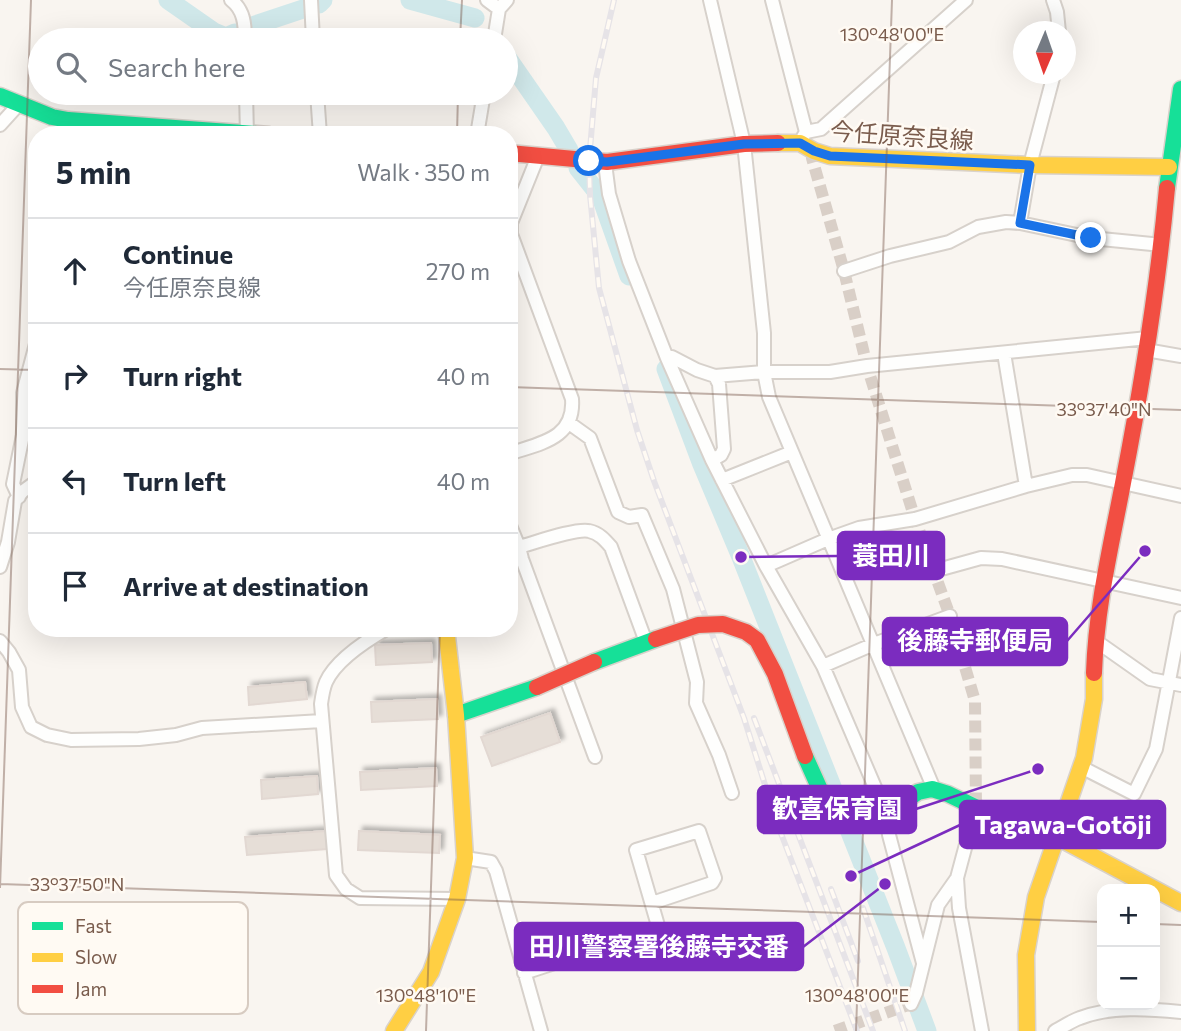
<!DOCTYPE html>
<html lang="en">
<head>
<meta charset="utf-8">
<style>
	:root { --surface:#fff; --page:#f6f6f7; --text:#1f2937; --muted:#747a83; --line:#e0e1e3 }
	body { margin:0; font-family:Commissioner,"Noto Sans JP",sans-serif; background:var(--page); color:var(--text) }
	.controls { position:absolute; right:21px; bottom:21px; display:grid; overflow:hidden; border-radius:14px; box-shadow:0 7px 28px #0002 }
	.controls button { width:63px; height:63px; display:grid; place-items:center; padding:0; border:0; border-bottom:2px solid var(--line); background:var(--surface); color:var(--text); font:35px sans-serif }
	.compass { position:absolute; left:1013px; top:21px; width:63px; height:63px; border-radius:50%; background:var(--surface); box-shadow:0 7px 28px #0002; rotate:182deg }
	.stop { position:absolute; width:21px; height:21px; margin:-16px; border:5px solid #1a73e8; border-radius:50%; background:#fff }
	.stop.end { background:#1a73e8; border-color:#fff; box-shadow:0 2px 7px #0008 }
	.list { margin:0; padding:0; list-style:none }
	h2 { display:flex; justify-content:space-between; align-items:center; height:91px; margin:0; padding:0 28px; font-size:30px }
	h2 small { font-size:23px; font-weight:400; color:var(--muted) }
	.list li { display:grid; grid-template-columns:46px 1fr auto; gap:21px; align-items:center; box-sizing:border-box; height:105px; padding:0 28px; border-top:2px solid var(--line) }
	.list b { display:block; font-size:26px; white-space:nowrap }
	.list p { margin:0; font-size:23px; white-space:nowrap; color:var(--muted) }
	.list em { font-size:23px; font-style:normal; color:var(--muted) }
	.icon { flex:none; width:38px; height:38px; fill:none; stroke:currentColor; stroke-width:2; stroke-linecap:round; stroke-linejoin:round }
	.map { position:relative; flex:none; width:1181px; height:1031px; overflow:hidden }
	.search { position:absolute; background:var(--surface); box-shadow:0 7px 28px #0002; left:28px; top:28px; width:490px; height:77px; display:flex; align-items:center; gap:18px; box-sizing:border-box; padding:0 24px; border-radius:38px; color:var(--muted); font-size:26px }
	.panel { position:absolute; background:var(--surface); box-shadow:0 7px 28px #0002; left:28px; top:126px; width:490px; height:511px; border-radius:28px }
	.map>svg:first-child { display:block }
</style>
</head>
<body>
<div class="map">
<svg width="1181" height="1031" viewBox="0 0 1181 1031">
	<defs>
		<filter id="shadow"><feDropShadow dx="4" dy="-4" stdDeviation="2" flood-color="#0004"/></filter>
	</defs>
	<rect width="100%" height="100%" fill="#f9f5f0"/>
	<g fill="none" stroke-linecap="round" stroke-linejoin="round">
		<path stroke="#d0e8ea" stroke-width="19" d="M168 0 214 32 226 37 235 33
			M410 0 475 18
			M319 4 323 0
			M255 25 306 8
			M506 56 556 128 569 150
			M578 168 601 197 629 276
			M666 369 701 462 741 557 896 948 927 1031"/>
	</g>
	<path fill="#e6ded7" stroke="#e2d8d2" stroke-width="2" filter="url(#shadow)" d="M431 643 432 662 376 665 375 645Z
		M305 682 307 699 249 705 248 687Z
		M437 699 438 719 372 722 371 702Z
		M550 713 560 742 492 766 481 737Z
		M436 768 437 786 361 790 360 772Z
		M317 776 318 794 262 799 261 780Z
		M326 831 327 849 247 855 245 837Z
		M359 831 440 835 439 853 358 850Z"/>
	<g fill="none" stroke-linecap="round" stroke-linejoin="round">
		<path stroke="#d9cfc7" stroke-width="12" stroke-dasharray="12 6" stroke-linecap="butt" d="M814 151 812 158 844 271 867 366 915 519 950 616 975 701 976 807
			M835 1031 911 1004"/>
		<defs>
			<path id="street" d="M231 0C244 10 245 24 245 40
				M311 0 313 40
				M487 0 499 9
				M710 0 744 144 764 333V372L769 397 934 789
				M772 0 806 132 803 137
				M1053 0 1057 12 1059 32
				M494 40 499 9 507 0
				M246 93 247 135
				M317 93 320 135
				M458 94 483 99
				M0 125 19 104
				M806 132 821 129 966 0
				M477 135 484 93
				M607 162 606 171 609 194 629 261 667 358 712 460 766 566 823 666 886 813 889 835 923 963
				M1020 223 1030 165 1054 74
				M844 271 890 256 949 242 978 227 1006 222 1020 223 1091 238 1162 245
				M1146 350 1181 356
				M1004 353 1026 486
				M667 358 672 357 697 370 715 376 764 372H830L867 366 1148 338
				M569 423 590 438 618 512 629 517 642 515 673 589 697 682 696 703 719 755 732 793
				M509 454C540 443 575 439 572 399L511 234V223L538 156
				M712 460 721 455 724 449 719 384 715 376
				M722 480 792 452
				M19 497 13 484 23 435V393L37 340
				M509 523 519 547C534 543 576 528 589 531 599 533 605 540 611 547L646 642
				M519 547 522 559 595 757
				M766 566 828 539 859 528 915 519 1026 486 1072 475H1087L1181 496
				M0 567 8 542 15 501 22 492 37 481
				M934 571 981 558 1002 559 1181 598
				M388 628C367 640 336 660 326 682 323 689 322 697 321 704L336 875 346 889 360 898 457 899
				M0 641 9 652 19 670 22 707 31 727 47 735 71 740 139 739 176 735 202 728 322 721
				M1096 641 1150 679 1181 685
				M823 666 874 644 950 616
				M1081 767 1134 794 1156 749 1181 618
				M976 807 957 878 959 908 982 1031
				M465 858 491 862 496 871 541 1031
				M524 973 659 929 636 850 699 831 715 878 712 883 652 903
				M911 1004 916 993 938 905 957 878
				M1055 1031C1063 1027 1071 1021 1080 1018 1110 1006 1150 1009 1181 1012"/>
			<path id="fast" d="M0 96 52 117 68 120 269 135
				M1167 188 1181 89
				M594 662 656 639
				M456 715 537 687
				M805 756 822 794 832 806 844 814 869 816 882 814 895 808 918 792 932 789 948 794 977 808 1057 837"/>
			<path id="slow" d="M778 143H800L814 151 830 156 1030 165 1169 167
				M1057 837 1181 903
				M394 1031 431 972 457 899 465 858 456 715 446 628
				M1027 1031 1026 955 1036 897 1084 758 1094 699V673"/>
			<path id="jam" d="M509 153 607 162 744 144 778 143
				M1094 673C1096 608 1111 546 1123 483 1142 385 1158 287 1167 188"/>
		</defs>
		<use href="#street" stroke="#d7d1cb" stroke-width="16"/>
		<use href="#fast" stroke="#d9d2cb" stroke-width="19"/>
		<use href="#slow" stroke="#d9d2cb" stroke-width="19"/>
		<use href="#jam" stroke="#d9d2cb" stroke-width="19"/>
		<use href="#street" stroke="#fefefd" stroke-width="12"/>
		<use href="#fast" stroke="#16e098" stroke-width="16"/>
		<use href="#slow" stroke="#ffcf43" stroke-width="16"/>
		<use href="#jam" stroke="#f24e42" stroke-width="16"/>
		<defs>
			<path id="rail" d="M614 0 596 78 589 161 590 195 599 288 637 430 654 481 744 718 777 823 857 1031
				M754 718 873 1031
				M831 889 858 961
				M863 908 905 1031"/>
		</defs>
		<use href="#rail" stroke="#e6e3e7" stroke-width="6"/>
		<use href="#rail" stroke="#fffaf3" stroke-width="3.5" stroke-dasharray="10" stroke-linecap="butt"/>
		<defs>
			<path id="jam-bridge" d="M656 639 698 625 723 624 746 632 757 640 775 674 805 756
				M537 687 594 662"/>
		</defs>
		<use href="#jam-bridge" stroke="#d9d2cb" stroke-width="19" stroke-linecap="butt"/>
		<use href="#jam-bridge" stroke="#f24e42" stroke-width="16"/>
	</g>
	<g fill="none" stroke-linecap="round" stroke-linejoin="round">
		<path stroke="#1a73e8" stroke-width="9" d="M589 161 607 162 744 144 800 143 814 151 830 156 1030 165 1020 223 1091 238"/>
	</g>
	<path fill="none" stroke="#7a5c4d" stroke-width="2" stroke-opacity="0.45" d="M460 40 462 0M457 135 458 93M0 369 37 370M509 387 1181 410M0 884 1102 922M0 888 31 0M1155 924 1181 925M426 1031 440 628M856 1031 892 0"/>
	<g text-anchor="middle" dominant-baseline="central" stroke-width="5" stroke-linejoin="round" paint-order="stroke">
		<g font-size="24" fill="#7a5c4d" stroke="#fffaf3">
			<text transform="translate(902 135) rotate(4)">今任原奈良線</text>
		</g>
	</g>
	<rect x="18" y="902" width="230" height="112" rx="10" fill="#fffaf3" stroke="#d7cbc1" stroke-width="2"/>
	<rect x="32" y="922" width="31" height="8" fill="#16e098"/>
	<rect x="32" y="953" width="31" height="9" fill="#ffcf43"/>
	<rect x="32" y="985" width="31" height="8" fill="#f24e42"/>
	<g font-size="19" fill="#7a5c4d">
		<text x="75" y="933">Fast</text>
		<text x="75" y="964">Slow</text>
		<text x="75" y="996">Jam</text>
	</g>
	<g font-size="18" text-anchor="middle" fill="#7a5c4d" stroke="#fffaf3" stroke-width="5" stroke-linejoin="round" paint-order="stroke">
		<text x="892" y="41">130°48'00"E</text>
		<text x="1104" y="416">33°37'40"N</text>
		<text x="77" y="891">33°37'50"N</text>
		<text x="426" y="1002">130°48'10"E</text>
		<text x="857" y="1002">130°48'00"E</text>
	</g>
	<path fill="none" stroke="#7b2cbf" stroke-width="2.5" d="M741 557L838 556M1145 551L1067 641M1038 769L916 809M851 876L960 825M885 884L803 947"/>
	<g fill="#7b2cbf" stroke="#fffaf3" stroke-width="2.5">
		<circle cx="741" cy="557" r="7"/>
		<circle cx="1145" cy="551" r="7"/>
		<circle cx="1038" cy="769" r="7"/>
		<circle cx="851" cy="876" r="7"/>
		<circle cx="885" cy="884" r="7"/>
	</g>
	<g fill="#7b2cbf" stroke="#7b2cbf" stroke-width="2.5">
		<rect x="838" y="532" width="106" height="47" rx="7"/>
		<rect x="883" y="618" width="184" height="47" rx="7"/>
		<rect x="758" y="786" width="158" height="47" rx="7"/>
		<rect x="960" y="801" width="205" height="47" rx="7"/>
		<rect x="515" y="923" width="288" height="47" rx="7"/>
	</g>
	<g font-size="26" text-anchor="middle" font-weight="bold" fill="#fff">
		<text x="891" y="565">蓑田川</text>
		<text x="975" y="650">後藤寺郵便局</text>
		<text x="837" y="818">歓喜保育園</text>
		<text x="1063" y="834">Tagawa-Gotōji</text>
		<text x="659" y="956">田川警察署後藤寺交番</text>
	</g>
</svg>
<div class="controls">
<button>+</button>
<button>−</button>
</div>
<svg class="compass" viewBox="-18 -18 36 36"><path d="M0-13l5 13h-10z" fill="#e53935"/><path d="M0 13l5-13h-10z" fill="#747a83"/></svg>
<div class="stop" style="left:589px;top:161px"></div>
<div class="stop end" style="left:1091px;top:238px"></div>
<div class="search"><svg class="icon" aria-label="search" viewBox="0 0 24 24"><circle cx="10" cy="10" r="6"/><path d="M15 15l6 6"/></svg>Search here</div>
<section class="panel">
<h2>5 min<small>Walk · 350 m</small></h2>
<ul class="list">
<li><svg class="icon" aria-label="ahead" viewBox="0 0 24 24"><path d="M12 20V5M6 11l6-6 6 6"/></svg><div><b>Continue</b><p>今任原奈良線</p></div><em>270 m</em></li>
<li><svg class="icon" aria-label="right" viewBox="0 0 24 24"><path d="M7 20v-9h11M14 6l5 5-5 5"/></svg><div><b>Turn right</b></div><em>40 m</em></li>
<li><svg class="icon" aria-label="left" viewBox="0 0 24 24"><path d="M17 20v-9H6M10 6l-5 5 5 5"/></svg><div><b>Turn left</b></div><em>40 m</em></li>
<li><svg class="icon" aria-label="arrive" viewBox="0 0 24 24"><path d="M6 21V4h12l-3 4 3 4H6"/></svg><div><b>Arrive at destination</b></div></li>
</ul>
</section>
</div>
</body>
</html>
